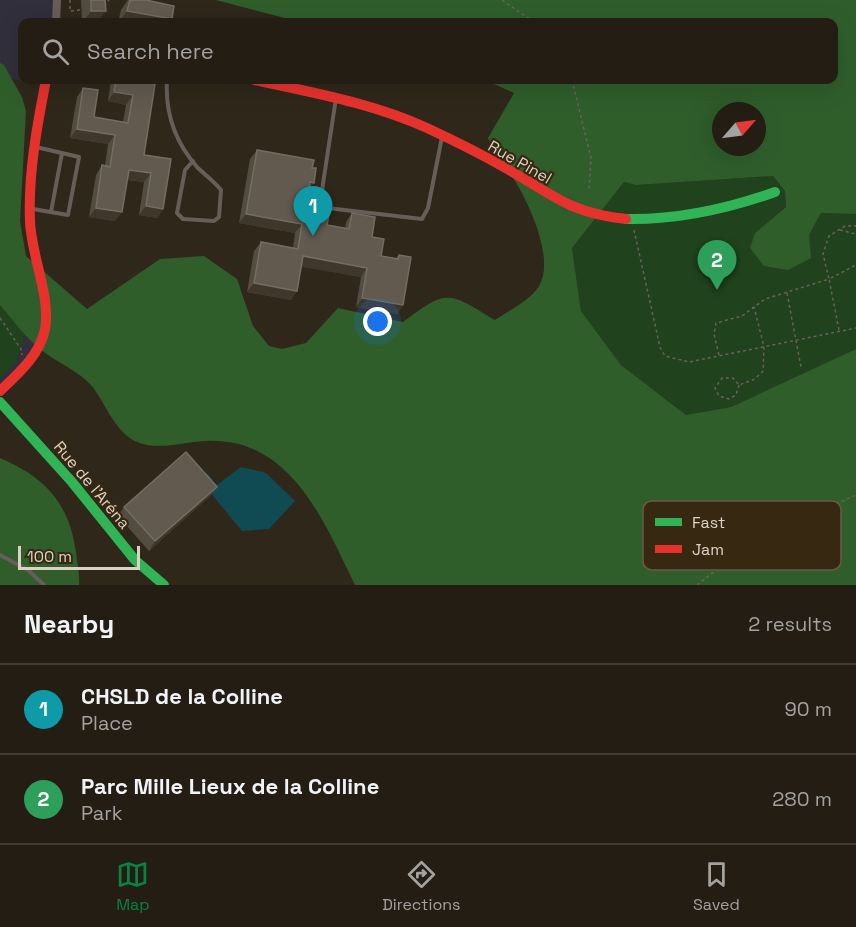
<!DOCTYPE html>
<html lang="en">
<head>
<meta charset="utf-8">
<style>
	:root { --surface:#231d14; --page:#2b261d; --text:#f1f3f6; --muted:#a3a2a0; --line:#403b34; --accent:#0b8043 }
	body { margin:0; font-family:"Space Grotesk",sans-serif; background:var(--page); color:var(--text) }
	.compass { position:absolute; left:712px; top:102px; width:54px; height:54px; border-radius:50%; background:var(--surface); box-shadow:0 6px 24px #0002; rotate:62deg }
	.scale { position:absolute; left:18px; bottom:15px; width:122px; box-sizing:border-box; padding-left:6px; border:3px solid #dbd2c5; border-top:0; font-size:16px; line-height:21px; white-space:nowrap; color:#dbd2c5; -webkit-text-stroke:4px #372812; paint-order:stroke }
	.you { position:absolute; left:378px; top:322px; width:21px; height:21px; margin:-15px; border:4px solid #fff; border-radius:50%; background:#1a73e8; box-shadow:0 0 0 9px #1a73e833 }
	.badge { display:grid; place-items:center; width:39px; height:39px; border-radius:50%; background:var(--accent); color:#fff; font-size:20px; font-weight:700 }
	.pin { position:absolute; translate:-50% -50px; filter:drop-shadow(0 2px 3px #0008) }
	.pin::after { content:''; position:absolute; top:32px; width:21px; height:18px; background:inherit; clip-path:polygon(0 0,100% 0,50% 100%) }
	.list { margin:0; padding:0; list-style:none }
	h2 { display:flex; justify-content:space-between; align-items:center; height:78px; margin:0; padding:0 24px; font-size:26px }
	h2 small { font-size:20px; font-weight:400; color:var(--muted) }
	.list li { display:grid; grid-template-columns:39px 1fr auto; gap:18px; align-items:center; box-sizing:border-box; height:90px; padding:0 24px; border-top:2px solid var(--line) }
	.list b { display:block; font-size:22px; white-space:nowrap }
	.list p { margin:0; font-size:20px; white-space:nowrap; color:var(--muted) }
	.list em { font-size:20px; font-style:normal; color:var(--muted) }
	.icon { flex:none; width:33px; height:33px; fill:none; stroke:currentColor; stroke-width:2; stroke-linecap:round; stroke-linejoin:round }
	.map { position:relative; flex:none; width:856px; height:585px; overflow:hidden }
	.search { position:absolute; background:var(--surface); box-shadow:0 6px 24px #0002; left:18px; right:18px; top:18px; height:66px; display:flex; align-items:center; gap:15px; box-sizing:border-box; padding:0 21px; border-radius:12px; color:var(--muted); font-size:22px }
	.sheet { height:258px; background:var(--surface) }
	nav { display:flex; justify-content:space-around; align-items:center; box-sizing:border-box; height:84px; border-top:2px solid var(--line); background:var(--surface); font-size:16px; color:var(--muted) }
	nav a { display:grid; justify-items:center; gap:3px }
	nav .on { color:var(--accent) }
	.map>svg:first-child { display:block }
</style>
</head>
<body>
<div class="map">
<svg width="856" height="585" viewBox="0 0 856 585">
	<rect width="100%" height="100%" fill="#2f271a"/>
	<path fill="#322f3c" d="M0 0H57V22H22V80H38L37 83 12 79 0 63Z
		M0 305 39 348 0 389Z"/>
	<path fill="#20421d" d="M773 176 785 191 786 207 755 233 809 235 821 213 856 214V349L731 407 686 415 621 365 581 311 572 248 624 182 636 185Z
		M0 305 25 333 17 361 0 379Z"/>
	<path fill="#2f5e2b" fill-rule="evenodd" d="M216 0H856V214L821 213 809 235 811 258 788 270 764 266 750 248 755 233 786 207 785 191 773 176 636 185 624 182 572 248 581 311 621 365 686 415 731 407 856 349V585H355C324 522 291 436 205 441 183 442 154 452 133 440 114 429 105 403 92 386 79 371 56 362 40 349 25 337 13 320 0 305V63L4 65 22 97 26 111 20 221 26 256 87 309 160 259 204 256 237 279 253 326 269 346 282 349 306 343 338 308 403 322C448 288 448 292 495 320 508 311 531 300 539 286 555 260 530 205 515 181 506 166 495 154 488 138L514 93 485 80H834V22H300ZM721 111H757V147H721Z
		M0 458C45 477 69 503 76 552 77 563 80 574 79 585H0Z"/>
	<path fill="#104b53" d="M241 467 266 473 295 501 269 529 242 531 199 479 206 472 217 485Z"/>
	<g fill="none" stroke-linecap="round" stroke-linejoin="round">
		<path stroke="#6a615c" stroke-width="1.5" stroke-dasharray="3 3" stroke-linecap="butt" d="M70 0V11L81 10
			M502 0 534 22
			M104 6 109 0
			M572 80 591 158 589 190
			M634 230 660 347 665 356 689 362 856 328
			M840 230 856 234
			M787 293 801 367
			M0 318 21 349 22 355
			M839 330 829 279 856 265
			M719 355 714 334 716 323 742 316 765 299 829 279 823 254 829 236 845 226H856
			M739 385 736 395 729 399 719 396 715 388 722 378H733L739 385 755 379 763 371 764 347 754 307
			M697 585 751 543 856 495"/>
		<path stroke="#695d5a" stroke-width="4" d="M167 80C165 112 175 142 197 167 205 175 214 181 221 190L219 217 214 221 183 219 177 213 185 170 193 161
			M336 98 321 197 322 203 327 208 422 219 428 208 442 137
			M33 209 68 215 79 157 36 147
			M51 212 62 153
			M0 555 28 570 44 585"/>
		<path stroke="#695d5a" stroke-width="8" d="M56 22 57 0"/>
		<path stroke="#30b455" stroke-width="10" d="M626 219C677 220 727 209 775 192
			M0 402 72 482 135 560 164 585"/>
		<path stroke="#e5322d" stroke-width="10" d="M255 80C314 93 372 103 427 128 455 141 483 155 509 170 553 195 572 214 626 219
			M0 391C18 374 40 355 45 329 51 297 31 255 30 221 28 174 37 126 46 80"/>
	</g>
	<path fill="#534c41" d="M81 0H105L97 22H82Z
		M128 0H146L170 22H118L121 10Z
		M111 80H145L144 155 163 209 157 218 139 215 144 182 127 180 115 221 89 217 96 175 102 165 105 166 108 144 70 138 77 97 83 88 94 117 123 122 126 105 108 101Z
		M257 150 312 168 314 183 308 190 306 205 327 225 345 228 346 222 352 213 372 237 381 256 396 258 399 255 403 305 397 314 356 307 361 277 301 266 291 300 247 292 254 251 261 242 293 248 295 233 239 223 250 159Z
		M217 487 210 496 149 551 118 516 124 507Z"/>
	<path fill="#3f372b" d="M91 11H106L97 22H83Z
		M127 11 172 19 170 22H119Z
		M114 92 133 95 126 105 108 101Z
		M77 129 115 135 108 144 70 138Z
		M129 170 151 173 144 182 122 179Z
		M310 182 314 183 307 192Z
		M146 206 163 209 157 218 139 215Z
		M96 208 122 212 115 221 89 217Z
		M246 214 302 224 295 233 239 223Z
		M303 256 367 268 361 277 296 266Z
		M254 283 297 291 291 300 247 292Z
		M362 298 403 305 397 314 356 307Z
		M217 487 210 496 149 551 155 541Z"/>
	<path fill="#625a4f" stroke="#756d62" stroke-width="1.5" d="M91 0H105L106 11H91Z
		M130 0H146L174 6 172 19 127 11Z
		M116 80H145V82L155 84 144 155 171 159 163 209 146 206 151 173 129 170 122 212 96 208 102 165 110 167 115 135 77 129 83 88 98 90 94 117 128 123 133 95 114 92Z
		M257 150 314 160 312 168H316L314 183 310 182 306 205 330 209 327 225 349 229 352 213 375 217 372 237 384 239 381 256 398 259 399 255 411 257 403 305 362 298 367 268 303 256 297 291 254 283 261 242 298 249 302 224 246 214Z
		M186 452 217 487 155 541 124 507Z"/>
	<g text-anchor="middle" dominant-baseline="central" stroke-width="4.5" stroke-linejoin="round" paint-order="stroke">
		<g font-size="16" fill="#dbd2c5" stroke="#372812">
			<text transform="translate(520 162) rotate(30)">Rue Pinel</text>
			<text transform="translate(92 485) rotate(50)">Rue de l'Aréna</text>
		</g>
	</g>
	<rect x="643" y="501" width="198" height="69" rx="9" fill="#372812" stroke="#685b48" stroke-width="1.5"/>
	<rect x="655" y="518" width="27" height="8" fill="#30b455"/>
	<rect x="655" y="545" width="27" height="8" fill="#e5322d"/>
	<g font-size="16" fill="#dbd2c5">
		<text x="692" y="528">Fast</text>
		<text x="692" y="555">Jam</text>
	</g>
</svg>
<svg class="compass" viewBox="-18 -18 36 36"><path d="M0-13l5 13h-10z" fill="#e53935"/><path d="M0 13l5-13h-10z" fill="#a3a2a0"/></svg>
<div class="scale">100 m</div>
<div class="you"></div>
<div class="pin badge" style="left:313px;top:236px;background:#0f9aa8">1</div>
<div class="pin badge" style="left:717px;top:290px;background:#2e9e5b">2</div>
<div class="search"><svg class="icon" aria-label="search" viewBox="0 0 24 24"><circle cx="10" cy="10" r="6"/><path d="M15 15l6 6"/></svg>Search here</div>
</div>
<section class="sheet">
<h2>Nearby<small>2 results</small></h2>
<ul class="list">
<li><span class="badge" style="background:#0f9aa8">1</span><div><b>CHSLD de la Colline</b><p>Place</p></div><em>90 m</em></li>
<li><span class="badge" style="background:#2e9e5b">2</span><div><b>Parc Mille Lieux de la Colline</b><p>Park</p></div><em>280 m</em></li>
</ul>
</section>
<nav>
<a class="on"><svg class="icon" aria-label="map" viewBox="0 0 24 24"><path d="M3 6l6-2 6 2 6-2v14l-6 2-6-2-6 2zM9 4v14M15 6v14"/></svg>Map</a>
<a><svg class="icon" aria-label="directions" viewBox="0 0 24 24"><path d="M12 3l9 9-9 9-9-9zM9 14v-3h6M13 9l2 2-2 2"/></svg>Directions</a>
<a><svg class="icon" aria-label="saved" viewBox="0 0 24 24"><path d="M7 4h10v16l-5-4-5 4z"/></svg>Saved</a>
</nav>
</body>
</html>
